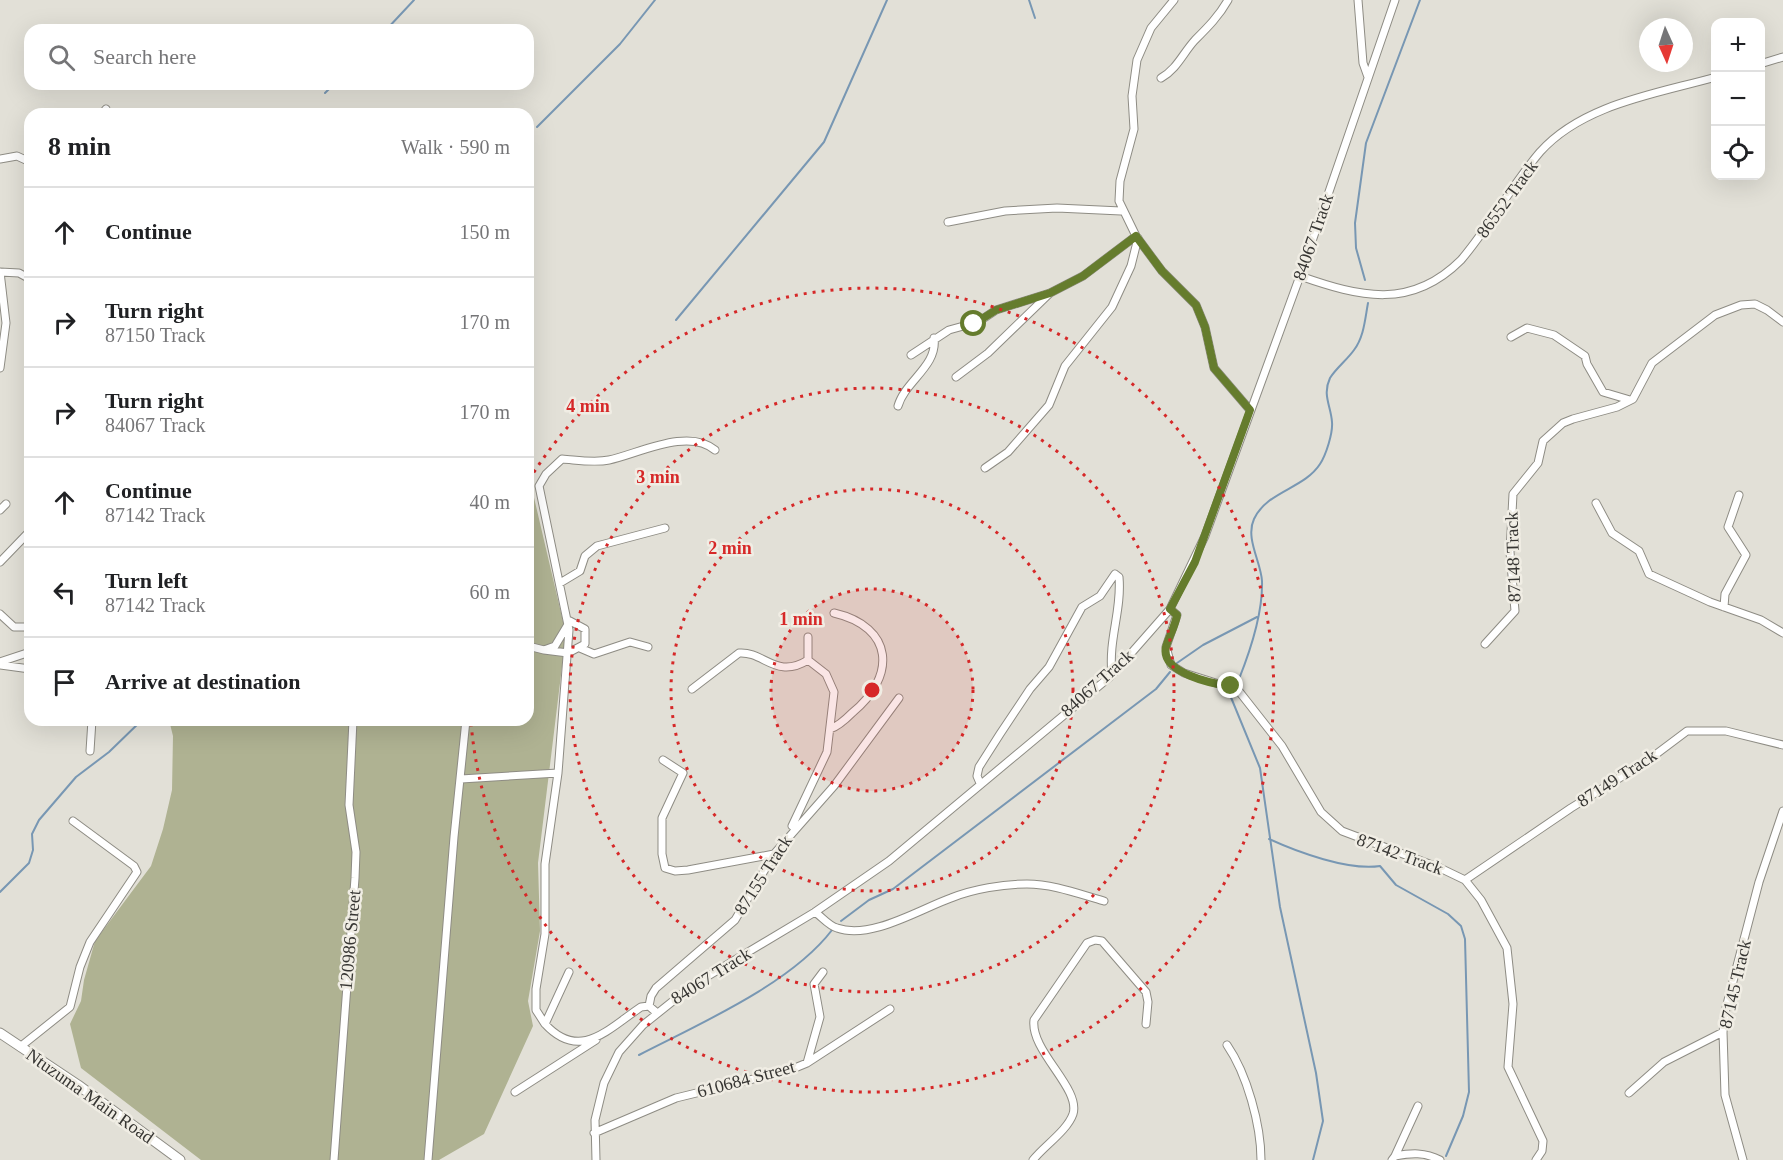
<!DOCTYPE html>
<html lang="en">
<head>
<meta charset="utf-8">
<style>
	:root { --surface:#fff; --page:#f6f6f6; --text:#202124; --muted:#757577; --line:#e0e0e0 }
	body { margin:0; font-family:Georgia,serif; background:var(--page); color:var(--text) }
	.controls { position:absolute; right:18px; top:18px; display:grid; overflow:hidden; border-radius:12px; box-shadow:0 6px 24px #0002 }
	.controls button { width:54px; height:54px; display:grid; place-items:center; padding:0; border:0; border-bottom:2px solid var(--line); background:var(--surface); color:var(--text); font:30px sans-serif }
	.compass { position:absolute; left:1639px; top:18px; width:54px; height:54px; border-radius:50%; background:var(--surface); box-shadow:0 6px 24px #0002; rotate:177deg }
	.stop { position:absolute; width:18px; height:18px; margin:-14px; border:4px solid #657c2d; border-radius:50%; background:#fff }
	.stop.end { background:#657c2d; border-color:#fff; box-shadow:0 2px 6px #0008 }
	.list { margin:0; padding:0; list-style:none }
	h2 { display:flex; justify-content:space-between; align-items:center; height:78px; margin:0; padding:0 24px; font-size:26px }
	h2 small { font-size:20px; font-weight:400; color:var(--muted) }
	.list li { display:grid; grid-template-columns:39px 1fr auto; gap:18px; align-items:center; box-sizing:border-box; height:90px; padding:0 24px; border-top:2px solid var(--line) }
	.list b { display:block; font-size:22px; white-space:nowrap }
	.list p { margin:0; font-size:20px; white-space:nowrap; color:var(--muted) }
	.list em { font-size:20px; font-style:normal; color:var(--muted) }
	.icon { flex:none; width:33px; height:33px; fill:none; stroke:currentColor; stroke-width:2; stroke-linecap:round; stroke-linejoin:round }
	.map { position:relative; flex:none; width:1783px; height:1160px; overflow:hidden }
	.search { position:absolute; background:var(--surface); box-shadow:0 6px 24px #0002; left:24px; top:24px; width:510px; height:66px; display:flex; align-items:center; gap:15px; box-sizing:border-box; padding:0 21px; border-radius:18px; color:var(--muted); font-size:22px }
	.panel { position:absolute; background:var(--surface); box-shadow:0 6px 24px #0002; left:24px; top:108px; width:510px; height:618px; border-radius:18px }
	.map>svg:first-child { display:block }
</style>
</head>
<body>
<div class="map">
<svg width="1783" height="1160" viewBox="0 0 1783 1160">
	<rect width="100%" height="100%" fill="#e2e0d7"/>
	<path fill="#afb292" d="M528 472 566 634 538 863 540 931 528 1001 533 1026 484 1134 439 1160H201L81 1068 70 1024 81 1001 84 980 95 941 151 866 163 829 172 790 173 736 169 720H528Z"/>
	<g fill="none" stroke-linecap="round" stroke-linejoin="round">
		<path stroke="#7897b3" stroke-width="2" d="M1029 0 1035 18
			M386 30 414 0
			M325 93 334 84
			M537 127 620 44 655 0
			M1365 280 1356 248 1355 223 1366 143 1420 0
			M676 320 824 142 887 0
			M1177 663 1203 645 1257 617
			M1239 679C1251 649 1263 613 1262 581 1261 562 1245 538 1254 519 1267 491 1304 489 1320 464 1326 455 1333 433 1332 422 1331 406 1322 395 1330 378 1336 368 1347 360 1354 350 1364 337 1365 319 1368 303
			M1230 695 1260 768 1280 907 1316 1073 1323 1121 1313 1160
			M1269 839C1297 852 1349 871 1380 866L1396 885 1448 914 1461 926 1465 939 1469 1092 1463 1116 1446 1156
			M0 892 29 863 33 850 32 834 39 820 76 777 109 752 142 720
			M841 921 869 900 893 889 1156 689 1170 672
			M639 1055C699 1024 791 984 832 930"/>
		<defs>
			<path id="street" d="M1174 0 1151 28 1137 60 1132 96 1134 129 1120 181 1119 201 1136 236 1162 271 1196 305 1205 327 1214 368 1250 410
				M1358 0 1363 63 1368 77
				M1760 64 1783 57
				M1161 78C1177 69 1183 53 1195 40 1208 27 1219 16 1228 0
				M102 114 106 109
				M0 159 17 156 30 162
				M948 222 1005 211 1057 208 1121 211
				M0 272 6 323 0 368
				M0 272 19 273 30 279
				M1300 276C1360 297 1411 310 1461 260 1490 226 1511 186 1540 152 1583 104 1656 94 1716 77
				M1511 337 1527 328 1554 335 1585 356 1587 364 1603 392 1630 400
				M911 355 949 330 978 322 996 310 1050 293 1083 276 1136 236
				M956 377 988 353 1050 293
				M898 406C905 381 938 366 934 338
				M985 468 1008 452 1049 405 1065 366 1112 307 1131 266 1138 238
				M1596 503 1612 533 1639 551 1649 574 1710 602 1761 620 1783 633
				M0 510 6 504
				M0 562 30 531
				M560 583 580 571 585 556 597 546 665 528
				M1724 607 1725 594 1746 555 1728 527 1739 495
				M1170 609 1177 615 1166 647 1171 665 1184 673 1238 690 1282 746 1321 812 1342 831 1440 868 1465 880 1481 900 1507 948 1513 1004 1508 1067 1543 1141 1542 1151 1536 1160
				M0 614 14 627H27L30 624
				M570 621 585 629V644L568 653 544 650 555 646Z
				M1485 644 1515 611 1510 552 1513 494 1538 463 1543 441 1563 423 1573 419 1617 407 1633 399 1652 363 1715 315 1741 305 1755 304 1767 310 1783 322
				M528 646 544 650
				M580 648 594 654 630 642 648 647
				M0 662 30 652
				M0 665 30 669
				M692 689 739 653C764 651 776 680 808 660
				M830 729C839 726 846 719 852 713 897 676 894 627 834 613
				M90 751 92 720
				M663 760 683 773 662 818V854L665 868 675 871 688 870 774 854
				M461 779 558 773
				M980 783 977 776 979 767 1000 734 1030 689 1049 667 1082 607 1100 596 1115 574 1119 577C1122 611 1108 639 1112 675
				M792 826 827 752 834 692 826 674 808 660V637
				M1465 880 1571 808 1647 761 1687 731H1726L1783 745
				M815 912C822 917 829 926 837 928 871 940 920 909 951 898 973 889 1004 884 1027 884 1053 884 1079 894 1104 901
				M569 972 545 1024C580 1062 608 1029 641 1007L649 1006
				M657 1013 649 1006 651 996 656 988 735 920 774 854 834 786 899 698
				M545 1024 536 1010V989L545 934V864L558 773 569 630 539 486 546 474 562 459C577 460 594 463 609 460 638 454 688 427 715 450
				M1227 1045C1247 1074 1261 1125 1261 1160
				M20 1047 70 1007 80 967 90 942 137 872 134 866 73 821
				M807 1063 820 1017 814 984 823 972
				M515 1092 596 1040
				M1629 1093 1664 1062 1723 1032
				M594 1133 676 1098 790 1070 807 1063 890 1009
				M1395 1156 1418 1106
				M334 1160 355 878 356 852 349 805 353 720
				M428 1160 454 837 466 720
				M596 1160 595 1120 604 1083 619 1052 643 1025 693 985 815 912 889 861 1112 675 1170 609 1205 536 1300 276 1395 0
				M1033 1160C1044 1146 1067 1131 1073 1114 1081 1088 1030 1051 1034 1020L1087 943 1095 940 1102 941 1146 992 1148 1002 1146 1024
				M1392 1160 1395 1156C1411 1153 1425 1152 1440 1160
				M1743 1160 1725 1095 1723 1032 1726 1008 1759 882 1783 811"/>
			<path id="secondary" d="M0 1033 78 1085 180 1160"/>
		</defs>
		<use href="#street" stroke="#8e8c84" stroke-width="9"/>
		<use href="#secondary" stroke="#8e8c84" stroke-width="11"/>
		<use href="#street" stroke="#fff" stroke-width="7"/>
		<use href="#secondary" stroke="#fff" stroke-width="9"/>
	</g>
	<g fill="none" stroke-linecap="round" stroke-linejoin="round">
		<path stroke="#657c2d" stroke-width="8" d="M974 324 996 310 1050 293 1083 276 1136 236 1162 271 1196 305 1205 327 1214 368 1250 410 1195 562 1170 609 1177 615C1175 627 1169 636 1166 647 1160 673 1213 684 1231 686"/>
	</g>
	<circle cx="872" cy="690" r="101" fill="#d62828" fill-opacity=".12"/>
	<g fill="none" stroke="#d62828" stroke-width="3" stroke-dasharray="3 6">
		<circle cx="872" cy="690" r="101"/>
		<circle cx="872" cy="690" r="201"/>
		<circle cx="872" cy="690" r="302"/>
		<path d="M529 480A402 402 0 1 1 471 722"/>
	</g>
	<g text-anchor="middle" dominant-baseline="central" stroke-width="5" stroke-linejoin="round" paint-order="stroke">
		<g font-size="18" fill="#373633" stroke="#f0ede4">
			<text transform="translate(1507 199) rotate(-54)">86552 Track</text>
			<text transform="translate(1313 237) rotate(-71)">84067 Track</text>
			<text transform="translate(1513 557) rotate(-92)">87148 Track</text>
			<text transform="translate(1097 683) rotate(-42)">84067 Track</text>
			<text transform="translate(1617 778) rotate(-33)">87149 Track</text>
			<text transform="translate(1400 854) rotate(20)">87142 Track</text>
			<text transform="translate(763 875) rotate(-57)">87155 Track</text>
			<text transform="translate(350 940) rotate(-85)">120986 Street</text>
			<text transform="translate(711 976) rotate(-32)">84067 Track</text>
			<text transform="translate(1735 984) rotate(-77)">87145 Track</text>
			<text transform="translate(746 1079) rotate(-15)">610684 Street</text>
			<text transform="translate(90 1096) rotate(35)">Ntuzuma Main Road</text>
		</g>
	</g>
	<circle cx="872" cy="690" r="9" fill="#d62828" stroke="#f0ede4" stroke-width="3"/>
	<g font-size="18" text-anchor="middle" font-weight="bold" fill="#d62828" stroke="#f0ede4" stroke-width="5" stroke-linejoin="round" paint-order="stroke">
		<text x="588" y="412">4 min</text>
		<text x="658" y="483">3 min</text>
		<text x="730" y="554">2 min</text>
		<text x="801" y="625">1 min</text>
	</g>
</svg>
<div class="controls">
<button>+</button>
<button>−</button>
<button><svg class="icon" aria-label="locate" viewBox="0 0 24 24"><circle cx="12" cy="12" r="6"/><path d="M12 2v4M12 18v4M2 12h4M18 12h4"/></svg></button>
</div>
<svg class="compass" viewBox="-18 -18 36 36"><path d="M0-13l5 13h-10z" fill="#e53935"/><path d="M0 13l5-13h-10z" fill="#757577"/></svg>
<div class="stop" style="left:974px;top:324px"></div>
<div class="stop end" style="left:1231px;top:686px"></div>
<div class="search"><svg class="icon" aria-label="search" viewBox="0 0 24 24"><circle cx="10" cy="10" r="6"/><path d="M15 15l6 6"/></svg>Search here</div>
<section class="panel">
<h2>8 min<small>Walk · 590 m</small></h2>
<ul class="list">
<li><svg class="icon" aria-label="ahead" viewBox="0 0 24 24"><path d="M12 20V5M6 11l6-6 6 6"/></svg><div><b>Continue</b></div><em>150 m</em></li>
<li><svg class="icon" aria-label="right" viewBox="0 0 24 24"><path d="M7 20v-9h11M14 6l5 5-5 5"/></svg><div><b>Turn right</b><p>87150 Track</p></div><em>170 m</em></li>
<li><svg class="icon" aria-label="right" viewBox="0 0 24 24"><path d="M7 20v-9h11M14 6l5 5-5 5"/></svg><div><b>Turn right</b><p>84067 Track</p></div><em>170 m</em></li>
<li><svg class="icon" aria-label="ahead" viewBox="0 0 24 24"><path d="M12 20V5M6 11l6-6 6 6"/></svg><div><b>Continue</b><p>87142 Track</p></div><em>40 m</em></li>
<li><svg class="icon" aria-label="left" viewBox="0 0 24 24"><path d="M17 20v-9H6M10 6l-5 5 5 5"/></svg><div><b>Turn left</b><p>87142 Track</p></div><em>60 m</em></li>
<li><svg class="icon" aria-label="arrive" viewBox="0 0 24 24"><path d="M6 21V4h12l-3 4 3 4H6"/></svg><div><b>Arrive at destination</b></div></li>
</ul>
</section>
</div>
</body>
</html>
